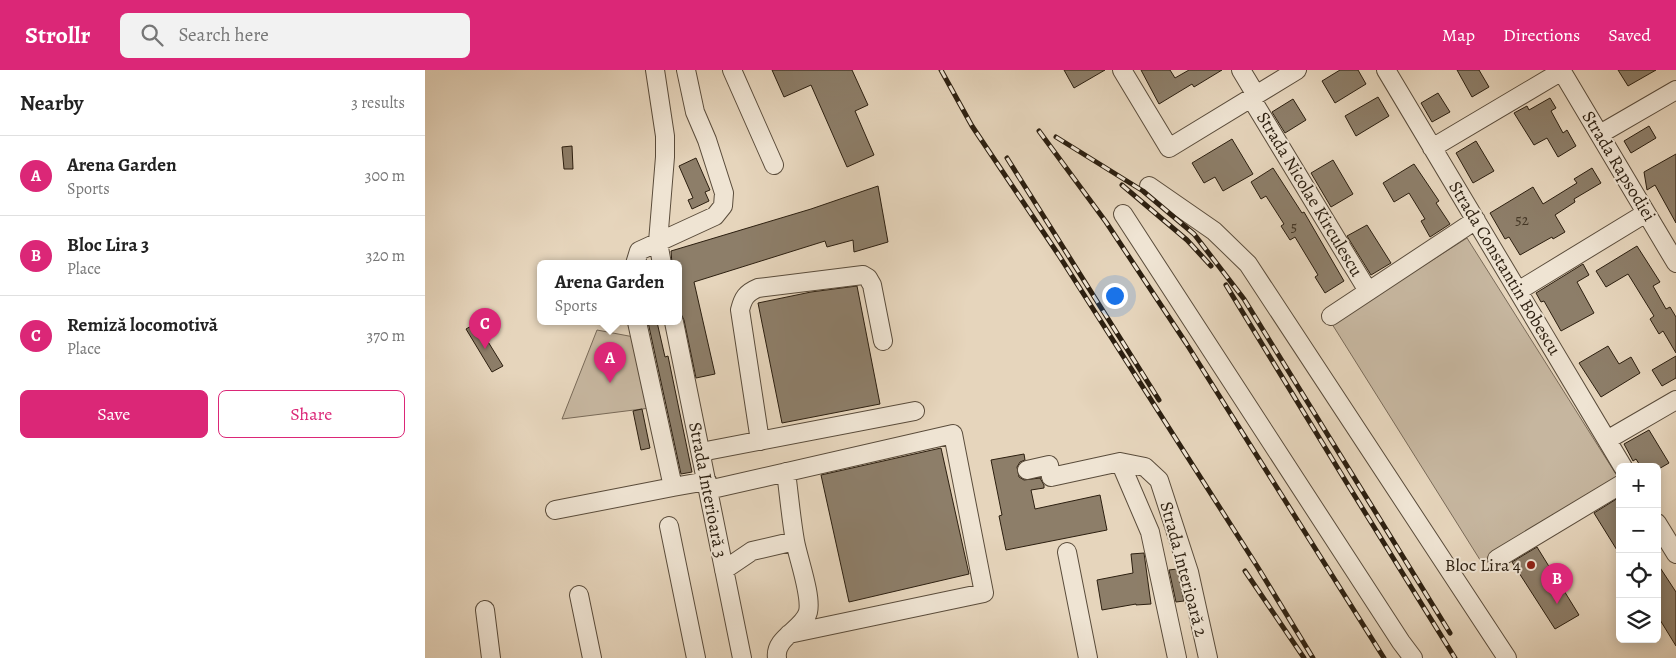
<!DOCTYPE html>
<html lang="en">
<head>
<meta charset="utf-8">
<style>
	:root { --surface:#fff; --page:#f2f2f2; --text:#222; --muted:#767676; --line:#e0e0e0; --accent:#db2777 }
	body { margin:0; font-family:Alegreya,serif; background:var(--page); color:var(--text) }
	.controls { position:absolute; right:15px; bottom:15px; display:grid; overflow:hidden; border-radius:8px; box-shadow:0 2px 12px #0003 }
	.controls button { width:45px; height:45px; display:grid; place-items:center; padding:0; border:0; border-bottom:1px solid var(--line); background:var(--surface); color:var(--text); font:25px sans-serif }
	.you { position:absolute; left:689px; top:225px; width:18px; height:18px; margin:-12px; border:4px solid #fff; border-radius:50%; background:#1a73e8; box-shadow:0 0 0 8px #1a73e833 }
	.badge { display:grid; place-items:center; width:32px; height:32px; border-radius:50%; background:var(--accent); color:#fff; font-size:16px; font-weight:700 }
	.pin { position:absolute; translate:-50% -41px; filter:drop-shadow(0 1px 2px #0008) }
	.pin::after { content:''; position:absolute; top:26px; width:18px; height:15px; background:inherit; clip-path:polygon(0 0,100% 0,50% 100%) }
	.popup { position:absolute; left:112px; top:190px; width:145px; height:65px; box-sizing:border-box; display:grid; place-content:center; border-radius:8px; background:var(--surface); filter:drop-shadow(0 1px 4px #0005); font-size:16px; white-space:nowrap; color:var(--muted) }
	.popup b { font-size:19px; color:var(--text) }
	.popup::after { content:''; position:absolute; left:50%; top:100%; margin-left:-10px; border:10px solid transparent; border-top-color:var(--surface) }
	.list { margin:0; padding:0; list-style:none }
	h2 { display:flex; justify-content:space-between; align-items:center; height:65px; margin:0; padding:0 20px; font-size:21px }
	h2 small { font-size:16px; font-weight:400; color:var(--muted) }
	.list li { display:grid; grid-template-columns:32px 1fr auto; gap:15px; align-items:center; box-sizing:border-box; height:80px; padding:0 20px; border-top:1px solid var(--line) }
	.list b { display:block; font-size:19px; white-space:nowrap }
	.list p { margin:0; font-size:16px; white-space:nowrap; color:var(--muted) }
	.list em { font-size:16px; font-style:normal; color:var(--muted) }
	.actions { display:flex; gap:10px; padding:15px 20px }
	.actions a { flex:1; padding:11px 0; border:1px solid var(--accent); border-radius:8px; text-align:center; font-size:18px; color:var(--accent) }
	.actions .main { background:var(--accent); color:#fff }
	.icon { flex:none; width:28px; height:28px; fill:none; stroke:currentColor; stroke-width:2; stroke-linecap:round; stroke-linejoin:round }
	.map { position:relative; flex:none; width:1251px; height:588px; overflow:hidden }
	header { display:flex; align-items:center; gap:30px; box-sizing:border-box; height:70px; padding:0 25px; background:var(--accent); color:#fff }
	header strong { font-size:24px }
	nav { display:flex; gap:28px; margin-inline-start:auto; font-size:18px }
	.search { width:350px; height:45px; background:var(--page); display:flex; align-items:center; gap:12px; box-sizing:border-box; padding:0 18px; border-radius:8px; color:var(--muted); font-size:19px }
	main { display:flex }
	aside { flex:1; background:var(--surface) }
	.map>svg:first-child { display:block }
</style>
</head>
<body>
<header>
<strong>Strollr</strong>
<div class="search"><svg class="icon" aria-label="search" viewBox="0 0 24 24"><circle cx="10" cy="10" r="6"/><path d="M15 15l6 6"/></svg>Search here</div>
<nav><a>Map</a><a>Directions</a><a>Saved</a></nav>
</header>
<main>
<aside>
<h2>Nearby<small>3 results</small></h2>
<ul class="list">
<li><span class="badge">A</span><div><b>Arena Garden</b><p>Sports</p></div><em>300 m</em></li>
<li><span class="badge">B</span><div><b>Bloc Lira 3</b><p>Place</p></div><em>320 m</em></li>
<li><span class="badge">C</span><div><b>Remiză locomotivă</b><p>Place</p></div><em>370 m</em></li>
</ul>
<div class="actions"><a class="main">Save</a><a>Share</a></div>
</aside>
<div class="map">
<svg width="1251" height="588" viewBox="0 0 1251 588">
	<rect width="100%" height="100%" fill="#e6d5bc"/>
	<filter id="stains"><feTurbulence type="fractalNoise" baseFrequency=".004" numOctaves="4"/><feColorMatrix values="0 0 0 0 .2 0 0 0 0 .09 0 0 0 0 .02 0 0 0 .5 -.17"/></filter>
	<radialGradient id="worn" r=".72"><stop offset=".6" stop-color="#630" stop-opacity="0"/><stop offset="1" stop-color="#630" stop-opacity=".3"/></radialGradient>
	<path fill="#c6b69f" stroke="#796a58" d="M1042 168 1194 409 1057 493 907 254Z
		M172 260 209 267 225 338 137 349Z"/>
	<path fill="#8d7e69" stroke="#2c1f10" d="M347 0H427L443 35 430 41 449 85 422 97 386 15 359 27Z
		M639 0H680L649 18Z
		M716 0H745L750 8 764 0H797L769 17 767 14 734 34Z
		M915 0H933L941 14 910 33 897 11Z
		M1032 0H1054L1064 17 1047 27Z
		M1193 0H1231L1203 16Z
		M1013 23 1025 42 1007 52 996 33Z
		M953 27 964 46 931 66 920 46Z
		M1125 28 1131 38 1126 41 1138 63 1142 60 1151 76 1133 87 1122 68 1109 75 1089 43 1102 36 1104 40Z
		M868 29 881 50 860 63 847 42Z
		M1224 56 1231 68 1206 83 1199 71Z
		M807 69 828 104 798 121 790 107 779 113 767 93Z
		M1051 71 1069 101 1048 113 1031 83Z
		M147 76 148 99H139L137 77Z
		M1251 84V153L1230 115 1222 120 1219 102Z
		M271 88 285 120 280 122 284 131 267 139 263 130 268 128 254 96Z
		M908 90 928 124 906 137 886 103Z
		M989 94 1014 131 1011 133 1025 154 1005 167 996 151 1000 149 984 123 969 132 958 113Z
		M848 98 877 143 879 142 919 211 900 223 890 207 893 205 870 167 865 170 856 156 859 154 841 126 836 129 826 112Z
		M1167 98 1176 113 1149 129 1150 132 1130 145 1140 162 1128 169 1127 167 1095 185 1084 167 1080 169 1065 143 1108 117 1118 134 1152 113 1149 109Z
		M453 116 463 172 429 182 428 170 402 177 400 171 269 212 290 304 271 308 259 250 256 244 254 234V194H247L246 181 386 139Z
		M942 155 966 193 946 205 922 166Z
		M1212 176 1235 212 1228 216 1241 239 1245 237 1251 247V283L1238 261 1234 264 1225 249 1229 246 1203 204 1181 217 1171 201Z
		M1158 194 1164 205 1152 212 1169 243 1136 261 1119 231 1116 232 1111 223Z
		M432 216 455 334 357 353 333 233 386 222Z
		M55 251 61 260 57 262 78 296 67 302 41 259Z
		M223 252H232L240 287 243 286 267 402 256 404Z
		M1183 276 1194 294 1206 287 1215 303 1176 327 1154 293Z
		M1251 286V308L1237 316 1227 300Z
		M217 339 225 378 216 380 208 341Z
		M1224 360 1244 393 1232 400V397H1216L1211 389 1208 391 1199 374Z
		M516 378 544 504 424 532 396 405Z
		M599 384 600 390 595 392 592 397 594 407 599 410 615 408 619 415V418L606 420 610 439 675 425 682 460 581 480 574 446 577 445 566 390Z
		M1193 428 1195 430V485L1169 443Z
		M1112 477 1154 545 1130 559 1087 492Z
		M719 483 726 534 711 535V534L677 540 672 510 708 503 706 484Z
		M1232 493 1251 522V576L1232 545Z
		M752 499 759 531 751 532 744 500Z"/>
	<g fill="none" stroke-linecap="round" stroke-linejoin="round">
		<defs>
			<path id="minor" d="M230 0 240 66V87L233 172 237 194
				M307 0 349 95
				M697 0 744 78 872 0
				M816 0 831 25
				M961 0 1198 397
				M1136 0 1251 193
				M826 28 943 221
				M1175 64 1251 20
				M1007 78 1137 1
				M724 116 789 161 823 194 1082 588
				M698 144 976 572 988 588
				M210 194 214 181 290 146 298 136 299 123 282 70 270 42 261 0
				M1093 221 1221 143
				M906 246 1051 150
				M212 252 248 417 282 411
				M249 252 317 588
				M1182 370 1251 330
				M335 371 315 240C318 228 321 223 333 218L438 205 443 208 447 215 458 271
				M276 382 490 341
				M695 392 725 462 752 588
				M602 400 624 395 626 407 695 392 720 397 734 410 764 502 783 588
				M283 420 528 364 559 523 364 564
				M130 440 248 417
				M1232 453 1251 484
				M244 456 271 588
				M642 482 663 588
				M1072 489 1195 415
				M299 500 327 481 370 471
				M154 525 167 588
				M60 540 66 588
				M352 588C349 567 378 560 383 542 387 526 373 488 370 471 366 448 364 425 361 402"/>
		</defs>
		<use href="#minor" stroke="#5a4c3b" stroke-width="20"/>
		<use href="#minor" stroke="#efe4d3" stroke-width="18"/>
		<defs>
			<path id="rail" d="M516 0 547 56 633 184 832 496 888 588
				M614 61 681 152 761 273 959 588
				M631 67 718 121 769 164 819 229 1025 563
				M582 88 734 330
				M697 115 762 170 786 196
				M801 215 923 415 1030 588
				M820 501 879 588"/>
		</defs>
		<use href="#rail" stroke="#2c1f10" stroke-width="5"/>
		<use href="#rail" stroke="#efe4d3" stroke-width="3" stroke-dasharray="9" stroke-linecap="butt"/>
	</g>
	<circle fill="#8f2418" stroke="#efe4d3" stroke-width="2" cx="1106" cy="495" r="5"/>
	<g text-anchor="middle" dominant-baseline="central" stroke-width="4" stroke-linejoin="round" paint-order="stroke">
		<g font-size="15" fill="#443726">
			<text x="1097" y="150">52</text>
			<text x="869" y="157">5</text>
		</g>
		<g font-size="18" fill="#2c1f10" stroke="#efe4d3">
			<text transform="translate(1194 96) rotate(59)">Strada Rapsodiei</text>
			<text transform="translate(885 124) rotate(59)">Strada Nicolae Kirculescu</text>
			<text transform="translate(1080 198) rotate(59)">Strada Constantin Bobescu</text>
			<text transform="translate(283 420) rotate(79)">Strada Interioară 3</text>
			<text transform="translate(759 499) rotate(75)">Strada Interioară 2</text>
		</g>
		<g font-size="18" fill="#2c1f10" stroke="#efe4d3" text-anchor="end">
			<text x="1096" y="495">Bloc Lira 4</text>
		</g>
	</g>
	<rect width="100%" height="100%" filter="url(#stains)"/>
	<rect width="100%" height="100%" fill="url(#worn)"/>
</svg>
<div class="controls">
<button>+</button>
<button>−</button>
<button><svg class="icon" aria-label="locate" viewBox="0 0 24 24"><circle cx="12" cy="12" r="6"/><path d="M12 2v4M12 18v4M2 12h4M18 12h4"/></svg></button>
<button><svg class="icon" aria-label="layers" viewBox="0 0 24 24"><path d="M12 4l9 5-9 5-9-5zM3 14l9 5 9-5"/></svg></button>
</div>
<div class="you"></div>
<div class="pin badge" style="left:185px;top:313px">A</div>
<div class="popup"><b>Arena Garden</b>Sports</div>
<div class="pin badge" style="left:1132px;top:534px">B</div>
<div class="pin badge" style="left:60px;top:279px">C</div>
</div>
</main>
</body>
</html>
